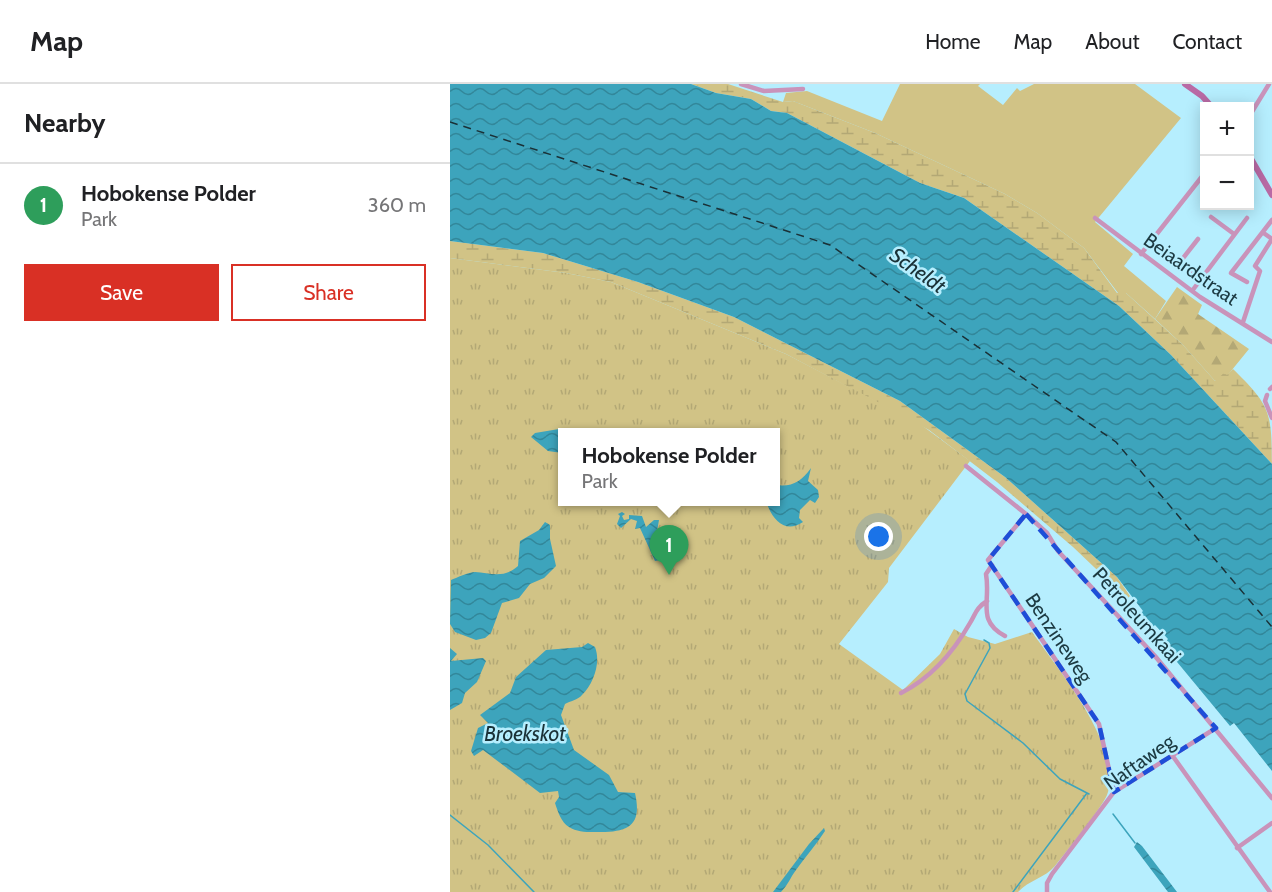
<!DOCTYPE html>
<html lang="en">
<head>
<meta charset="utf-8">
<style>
	:root { --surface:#fff; --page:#f6f6f6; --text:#202124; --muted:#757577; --line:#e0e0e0; --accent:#d93025 }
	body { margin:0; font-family:Cabin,sans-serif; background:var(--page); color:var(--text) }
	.controls { position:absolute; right:18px; top:18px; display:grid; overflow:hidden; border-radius:0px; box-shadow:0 3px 15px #0003 }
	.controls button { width:54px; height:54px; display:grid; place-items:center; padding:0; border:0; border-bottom:2px solid var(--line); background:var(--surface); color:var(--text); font:30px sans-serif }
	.you { position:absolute; left:429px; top:453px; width:21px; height:21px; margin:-15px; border:4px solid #fff; border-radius:50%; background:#1a73e8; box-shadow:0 0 0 9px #1a73e833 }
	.badge { display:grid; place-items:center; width:39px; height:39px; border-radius:50%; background:var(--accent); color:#fff; font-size:20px; font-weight:700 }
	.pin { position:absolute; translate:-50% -50px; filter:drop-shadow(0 2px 3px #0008) }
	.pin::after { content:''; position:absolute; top:32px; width:21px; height:18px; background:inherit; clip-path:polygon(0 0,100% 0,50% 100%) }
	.popup { position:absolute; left:108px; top:344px; width:222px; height:78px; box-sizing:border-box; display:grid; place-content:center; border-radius:0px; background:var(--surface); filter:drop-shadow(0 2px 4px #0005); font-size:20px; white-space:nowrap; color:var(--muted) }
	.popup b { font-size:22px; color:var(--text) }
	.popup::after { content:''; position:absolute; left:50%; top:100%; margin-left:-12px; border:12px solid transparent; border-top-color:var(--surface) }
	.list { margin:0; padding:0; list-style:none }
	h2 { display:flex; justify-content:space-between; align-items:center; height:78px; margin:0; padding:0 24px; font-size:26px }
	h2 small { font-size:20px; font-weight:400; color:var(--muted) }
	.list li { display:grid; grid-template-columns:39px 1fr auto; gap:18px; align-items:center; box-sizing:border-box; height:84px; padding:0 24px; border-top:2px solid var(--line) }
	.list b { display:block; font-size:22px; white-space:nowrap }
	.list p { margin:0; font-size:20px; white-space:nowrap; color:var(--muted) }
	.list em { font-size:20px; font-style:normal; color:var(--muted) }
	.actions { display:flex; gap:12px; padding:18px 24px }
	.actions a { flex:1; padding:14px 0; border:2px solid var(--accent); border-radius:0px; text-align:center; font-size:21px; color:var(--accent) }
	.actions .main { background:var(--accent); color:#fff }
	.map { position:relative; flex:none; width:822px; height:808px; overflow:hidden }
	header { display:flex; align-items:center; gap:36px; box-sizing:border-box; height:84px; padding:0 30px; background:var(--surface); border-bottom:2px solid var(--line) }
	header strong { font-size:28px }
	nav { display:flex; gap:33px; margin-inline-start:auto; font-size:21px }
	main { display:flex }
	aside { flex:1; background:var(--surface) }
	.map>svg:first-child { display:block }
</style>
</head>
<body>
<header>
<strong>Map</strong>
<nav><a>Home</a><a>Map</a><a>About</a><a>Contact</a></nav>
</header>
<main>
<aside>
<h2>Nearby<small></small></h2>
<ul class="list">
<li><span class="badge" style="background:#2e9e5b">1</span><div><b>Hobokense Polder</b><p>Park</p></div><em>360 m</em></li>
</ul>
<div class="actions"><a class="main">Save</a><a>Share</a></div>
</aside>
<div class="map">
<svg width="822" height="808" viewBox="0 0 822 808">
	<defs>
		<pattern id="forest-firs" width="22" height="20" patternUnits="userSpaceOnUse" patternTransform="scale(1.5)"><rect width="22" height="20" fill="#d1c386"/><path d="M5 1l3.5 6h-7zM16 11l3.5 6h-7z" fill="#b3a875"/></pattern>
		<pattern id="wetland-marsh" width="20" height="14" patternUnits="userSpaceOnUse" patternTransform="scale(1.5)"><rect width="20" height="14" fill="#d1c386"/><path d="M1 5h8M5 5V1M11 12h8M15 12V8" fill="none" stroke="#b3a875"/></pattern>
		<pattern id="park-tufts" width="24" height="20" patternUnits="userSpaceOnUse" patternTransform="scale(1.5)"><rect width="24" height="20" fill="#d1c386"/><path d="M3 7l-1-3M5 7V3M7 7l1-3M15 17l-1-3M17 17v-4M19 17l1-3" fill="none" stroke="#b3a875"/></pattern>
		<pattern id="water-waves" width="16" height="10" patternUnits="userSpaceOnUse" patternTransform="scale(1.5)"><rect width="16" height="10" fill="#3da4bc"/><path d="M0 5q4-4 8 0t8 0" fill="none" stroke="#32879a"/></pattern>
	</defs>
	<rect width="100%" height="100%" fill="#b6eefe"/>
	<path fill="#d1c386" d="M450 0H530L528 2 553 21 567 4 570 7 584 0H685L731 34 645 138 683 170 674 182 716 217 705 235 676 209H668L634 164 587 129 555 110 425 49 343 17 333 18 336 9 357 7 432 37Z"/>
	<path fill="url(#forest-firs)" d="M727 203 752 221 748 230 799 265 777 292 765 297 733 261 705 235Z"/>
	<path fill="url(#wetland-marsh)" d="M241 0H278L333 18 343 17 425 49 555 110 587 129 634 164 667 209H676L733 261 765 297 774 289 777 291 783 285C820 321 822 328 822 380L721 271 669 222 514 114 470 99 337 29 321 27 301 15 266 9Z
		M0 157 93 169 188 198 284 233 450 317 555 393 667 493 680 512 674 518 665 503 623 463 547 398 479 346 336 270 161 198 116 189 0 174Z"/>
	<path fill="url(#park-tufts)" fill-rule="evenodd" d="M0 174 116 189 161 198 336 270 470 340 520 377 439 484 438 498 389 560 453 606 490 570 504 545 518 553 545 560 582 548C607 584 675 665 657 711 651 725 616 768 605 782 595 794 579 796 568 808H0ZM112 348H326V418H112Z"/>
	<path fill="url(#water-waves)" d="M0 0H241L266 9 301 15 321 27 337 29 470 99 514 114 669 222 721 271 822 380V687L784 639 780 642 713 561 718 555 705 541 700 545 688 532 693 527 667 493 555 393 450 317 284 233 188 198 93 169 0 157Z
		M109 345 120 348H112V369L98 367 81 353 85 349Z
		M361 384 358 397 368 406 369 413 365 419 360 416 350 426 349 434 353 438C335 450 323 436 317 420V418H326V401C342 403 351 398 361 384Z
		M172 428 175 430 172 432 174 436 179 435V431L192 432 196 443 204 436H209L206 453 216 457 213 469 216 475 205 477 190 444 185 445 187 437 181 435 171 444 167 440 170 432 168 430Z
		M95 438 100 441V455L106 482 94 494 80 500 69 514 52 519 41 549 35 554 26 556 5 548 0 540 1 496C6 494 19 488 25 488 40 489 54 495 68 482L70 457 89 446Z
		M138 559 145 563C151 578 144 599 132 611 128 616 120 617 115 620L111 631 124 666 159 691 168 708 185 709C192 740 180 748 151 748 141 748 128 749 119 743 111 738 108 728 105 719L109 713 108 707 90 709 33 666 24 672 21 667 28 644 38 639 30 631 60 609 66 593 96 566 132 563Z
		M0 564 7 570 1 577 33 574 36 577 27 598 15 609 12 619 0 626Z
		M374 744 375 747C366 761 355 773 346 786 340 794 338 801 331 808H323L359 760Z
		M687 758 692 762 727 808H718L684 763Z"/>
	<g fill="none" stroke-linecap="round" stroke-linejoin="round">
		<path stroke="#3da4bc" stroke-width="1.5" d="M534 556 539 559 540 564 515 610 517 617 573 659 610 695 637 709
			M663 730 685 759
			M0 731 38 761 84 808
			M563 808 637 709 639 710"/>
		<path stroke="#1a3137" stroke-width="1.5" stroke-dasharray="8 6" stroke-linecap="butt" d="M0 38 380 161 666 358 822 543"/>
		<path stroke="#c993ba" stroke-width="4.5" d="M291 0 314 7 353 5
			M800 31 819 0
			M761 133 784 150
			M645 134 750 213 822 258
			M748 155 730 178 751 195
			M691 170 754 90
			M797 198 781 189 822 136
			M742 207 797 134
			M793 238 810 187 805 182 822 155 815 150
			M820 305 822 303
			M817 311 815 317 822 334
			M516 382 576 430 597 449 608 467 705 572 822 714
			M576 430 538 476 649 640 664 708
			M542 481 536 490C541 518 526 536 555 552
			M451 609C481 594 504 567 520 539 526 529 526 524 537 517
			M722 671 820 808
			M787 764 822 739
			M597 808V799L602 790 664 708 766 644"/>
		<path stroke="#b96aa5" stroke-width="6" d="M735 0 752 12 761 22
			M800 73 822 111"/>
	</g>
	<path fill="none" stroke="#1d4ed8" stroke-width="4.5" stroke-dasharray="12 8" stroke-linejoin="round" d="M576 430 766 644 664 708 649 640 538 476Z"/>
	<g text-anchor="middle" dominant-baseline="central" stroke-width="5" stroke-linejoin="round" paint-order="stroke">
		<g font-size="20" fill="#1c3a42" stroke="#b6eefe">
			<text transform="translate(741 185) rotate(35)">Beiaardstraat</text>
			<text transform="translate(687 531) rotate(48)">Petroleumkaai</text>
			<text transform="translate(609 554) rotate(56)">Benzineweg</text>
			<text transform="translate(689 678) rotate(-35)">Naftaweg</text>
		</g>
		<g font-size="21" font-style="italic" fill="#1a3137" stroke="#b6eefe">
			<text transform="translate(468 186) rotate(35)">Scheldt</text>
			<text x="75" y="649">Broekskot</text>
		</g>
	</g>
</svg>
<div class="controls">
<button>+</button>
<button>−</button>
</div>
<div class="you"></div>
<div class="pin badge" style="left:219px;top:491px;background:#2e9e5b">1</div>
<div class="popup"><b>Hobokense Polder</b>Park</div>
</div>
</main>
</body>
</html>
